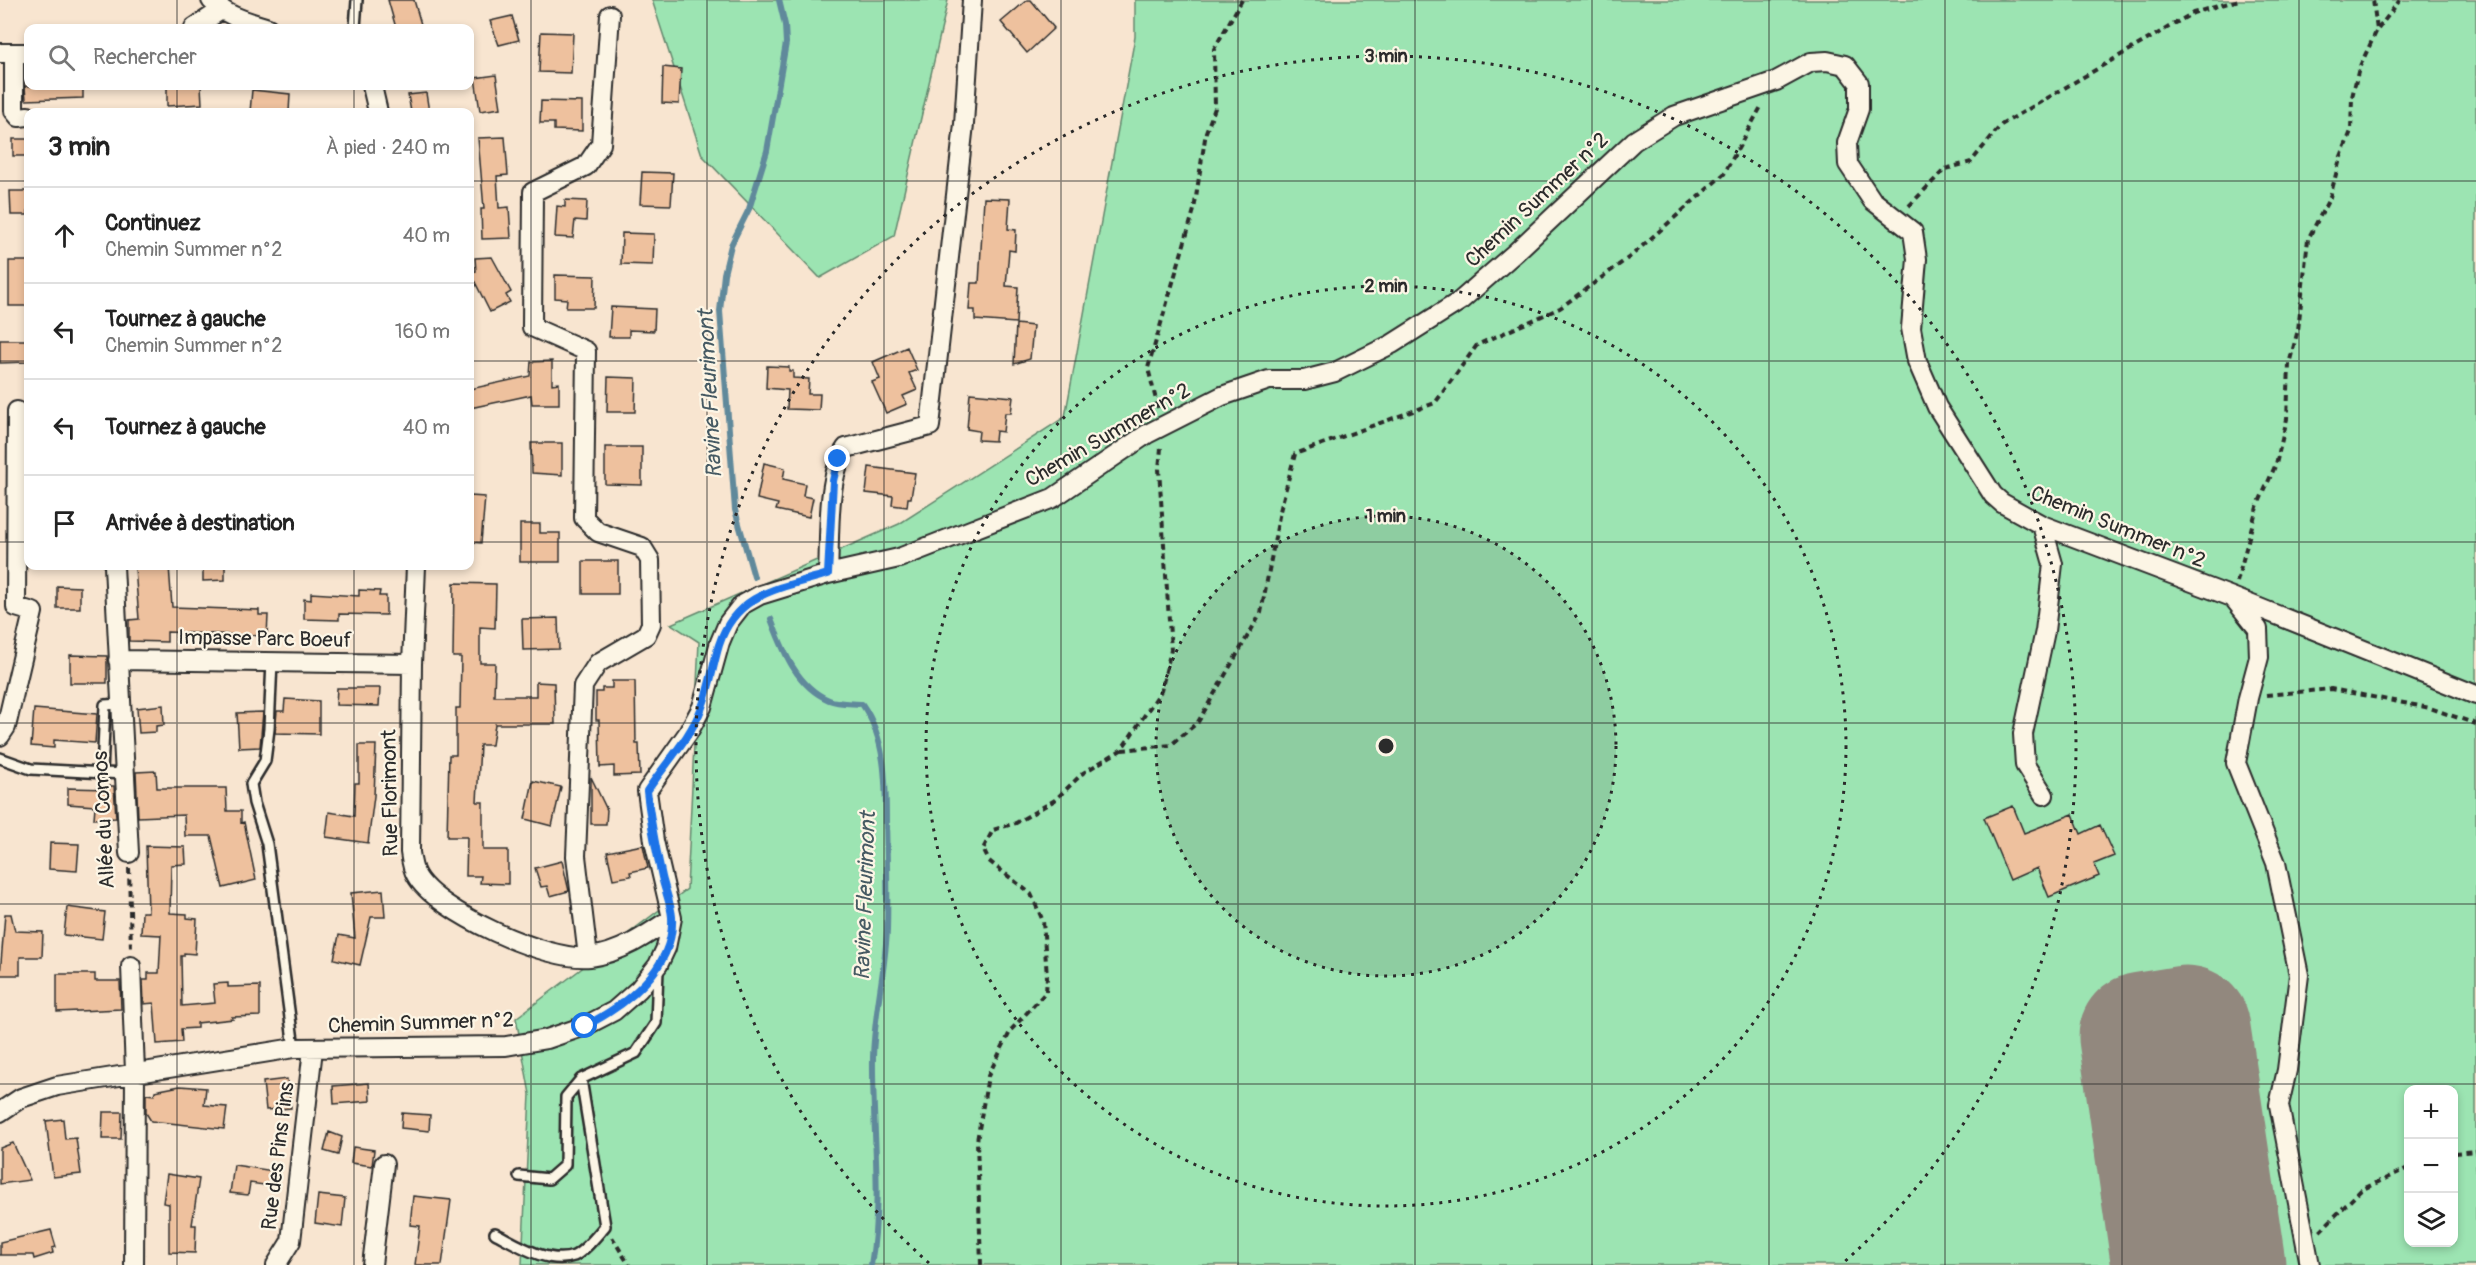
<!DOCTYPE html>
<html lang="fr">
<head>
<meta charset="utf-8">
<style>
	:root { --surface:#fff; --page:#f2f2f2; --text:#222; --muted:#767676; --line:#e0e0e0 }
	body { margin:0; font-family:Pangolin,sans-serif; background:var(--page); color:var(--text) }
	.controls { position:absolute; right:18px; bottom:18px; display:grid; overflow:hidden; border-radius:12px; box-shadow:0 3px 9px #0003 }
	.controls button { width:54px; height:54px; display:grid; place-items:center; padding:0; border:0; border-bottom:2px solid var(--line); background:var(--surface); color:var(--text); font:30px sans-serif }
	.stop { position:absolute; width:18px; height:18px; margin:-14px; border:4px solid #1a73e8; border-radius:50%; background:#fff }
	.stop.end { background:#1a73e8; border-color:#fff; box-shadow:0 2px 6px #0008 }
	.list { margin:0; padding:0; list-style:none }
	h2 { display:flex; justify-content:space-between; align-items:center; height:78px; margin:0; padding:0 24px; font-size:26px }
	h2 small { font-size:20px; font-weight:400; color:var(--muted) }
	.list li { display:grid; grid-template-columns:39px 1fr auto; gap:18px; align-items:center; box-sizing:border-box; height:96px; padding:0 24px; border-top:2px solid var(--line) }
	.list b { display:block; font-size:22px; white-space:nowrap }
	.list p { margin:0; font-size:20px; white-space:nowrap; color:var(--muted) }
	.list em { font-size:20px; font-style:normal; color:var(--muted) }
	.icon { flex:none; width:33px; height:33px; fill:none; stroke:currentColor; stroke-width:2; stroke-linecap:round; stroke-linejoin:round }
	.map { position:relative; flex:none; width:2476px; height:1265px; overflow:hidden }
	.search { position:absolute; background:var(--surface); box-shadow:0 3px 9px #0003; left:24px; top:24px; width:450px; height:66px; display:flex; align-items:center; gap:15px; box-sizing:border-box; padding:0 21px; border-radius:12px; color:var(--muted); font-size:22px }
	.panel { position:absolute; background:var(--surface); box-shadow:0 3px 9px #0003; left:24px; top:108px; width:450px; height:462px; border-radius:12px }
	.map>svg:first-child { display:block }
</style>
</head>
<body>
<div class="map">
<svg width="2476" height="1265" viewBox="0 0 2476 1265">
	<rect width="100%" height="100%" fill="#f8e5d0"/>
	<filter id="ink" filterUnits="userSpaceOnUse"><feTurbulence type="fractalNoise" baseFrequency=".0167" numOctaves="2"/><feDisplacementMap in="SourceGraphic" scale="12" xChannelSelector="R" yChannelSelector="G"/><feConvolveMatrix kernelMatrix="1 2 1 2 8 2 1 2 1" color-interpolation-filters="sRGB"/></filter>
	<g filter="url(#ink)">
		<path fill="#9ce4b2" stroke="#64886e" stroke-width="1.5" fill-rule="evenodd" d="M652 0H948L894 236 820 278 702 155Z
			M1135 0H2476V1265H522L530 1094 516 1018 687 889 699 642 671 624 899 524 1065 417 1135 37ZM2408 1090H2454V1242H2408Z"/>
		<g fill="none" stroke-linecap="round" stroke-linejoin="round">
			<path stroke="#60899b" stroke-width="6" d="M754 577 735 510 720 311 724 274 731 245 749 209 767 151 786 43 785 25 779 0
				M771 619C783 650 796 686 829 700 838 704 852 703 862 704 886 738 886 782 886 822 887 858 888 894 887 930 885 973 874 1015 873 1057 872 1127 883 1196 871 1265"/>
			<path stroke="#92887e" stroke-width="129" d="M2176 1265 2143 1037 2186 1030 2221 1265"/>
		</g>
		<path fill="#eec19e" stroke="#2b2b2b" stroke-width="1.5" d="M388 0H414L422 28H396Z
			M1027 0H1031L1054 28 1027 53 1001 22Z
			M512 16 519 40 499 45 490 21Z
			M541 32 573 33 571 73 539 72Z
			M663 67 681 69 679 104 662 103Z
			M496 75 501 108 480 111 475 78Z
			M25 86H83V98L26 100Z
			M167 86H201L202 104 167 106Z
			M252 90 290 94 289 112H250Z
			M426 93 429 112H411L408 95Z
			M541 101 582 102V131L554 130V123H540Z
			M505 137 508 175 497 176 499 208 509 207 511 238 482 239 481 209H484L478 138Z
			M13 139H28V156H13Z
			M642 172 673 173 671 205 640 204Z
			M10 191H28V215H11Z
			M984 198 1010 199 1008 229 1016 230 1015 251 1009 250 1006 286 1018 287 1016 323 975 320V310H969L971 283H979Z
			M565 200 587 201 586 221 575 220 573 238 555 237 557 206 565 207Z
			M622 233 654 234 653 265 621 264Z
			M492 257 511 292 506 295 510 302 490 312 470 272 476 271 475 258Z
			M9 261H28V306H9Z
			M555 275 595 276 594 308H566L567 299 555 298Z
			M611 307 655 309 654 331 629 330V337H609Z
			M1016 324 1033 326 1030 359 1014 364Z
			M0 340H28V362L0 363Z
			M907 347 917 370 909 373 917 390 903 396 907 404 886 413 872 382 880 379 873 362Z
			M552 361V384L559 383V404H532L531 395 470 408V389L530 376 531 362Z
			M767 366 789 367V371H793V378L809 379 808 394H820L819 410 787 409 788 390 766 388Z
			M608 377 636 378 635 412H607Z
			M970 393 1013 397 1011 413H1005L1003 432 996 431 995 441 978 440 979 431 967 429Z
			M531 443H562V475L532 473Z
			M605 447H642V485L605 484Z
			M764 463 785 468 783 479 805 484 803 496 813 498 809 517 776 510 778 504 757 499Z
			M869 467 915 473 911 498H908L907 507 892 505 893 496 866 493Z
			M470 496 485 497 481 543 470 542Z
			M520 524H540V533H560V562H520Z
			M583 561H618V594H583Z
			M169 566 172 607 259 610V615H268L267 636 167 632V642L129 641V620L139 619 135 568Z
			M203 566H225V580L203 581Z
			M454 583 496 584 495 628 480 627V663H495L494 696H536V682L554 683 555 724H495L492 745H480L477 802H483V850H508V884L480 883 481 876H466L467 837H447L449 755H456V708H460L461 657H453Z
			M57 586 80 587V608H57Z
			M359 590 380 591 379 596H386V615L339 614V620L304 619V599L311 600V593L359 596Z
			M558 618 559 649 523 650 522 619Z
			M70 655 107 656V683H70Z
			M612 681H635L636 744H639L640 775 614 776V766L600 767 599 720H596V692H602V688H612Z
			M337 688H380L379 706 336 705Z
			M285 699 319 701V734L275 733 277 711H284Z
			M163 705 164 725 156 726V732L139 733 137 708Z
			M34 709 97 714 95 743 54 740V748L31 746Z
			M263 712 260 747 239 748 237 713Z
			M359 745H376L374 796 368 843 326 837 329 812 354 816 355 783H359Z
			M156 771 157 788H226L227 811H241V823L244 822 256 880 223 888 211 836H185L184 815 138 817 136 772Z
			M591 777 607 810 606 824H591Z
			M533 781 561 787 552 826 525 819Z
			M109 786H114L116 818 94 819 95 806 68 804V788L109 789Z
			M2013 806 2024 833 2073 814 2081 834 2100 825 2114 856 2094 864 2099 876 2049 897 2037 868 2010 880 1984 818Z
			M50 843 79 844 77 871 49 869Z
			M643 845 648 868 630 872 631 876 613 879 607 852Z
			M146 846 185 847 186 864 171 865 170 913 187 914V918L197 919 195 954 184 953V956H181L182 1006 215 1003 213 984 228 983V987L260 986V1016L232 1017 233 1019 197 1023V1028L181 1029 182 1042 157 1044 154 1003 144 1004 143 980H148V973H159L161 935 141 934 142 912H148Z
			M562 861 569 891 550 896 547 886 541 887 535 868Z
			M383 890 385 917H371L360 965 334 959 339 935 355 938 351 893Z
			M67 907 105 912 102 939 64 935Z
			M5 914H11L15 931 43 932 42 957H20V975H0Z
			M57 974H95V981H120L121 1009 57 1012Z
			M287 1079 291 1108 266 1110 263 1082Z
			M369 1083 370 1101 334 1104 333 1086Z
			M180 1086 206 1088 204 1105 227 1107 224 1129 151 1121 146 1113V1094L154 1095 155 1091Z
			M103 1112H122L121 1139H102Z
			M402 1113 430 1115 429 1131 401 1128Z
			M63 1119 65 1139 76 1138 81 1174 53 1177 46 1121Z
			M329 1132 342 1137 338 1155 324 1151Z
			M13 1143 30 1180 0 1184V1148Z
			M353 1147 374 1150 372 1166 351 1163Z
			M234 1165 274 1171 271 1186 250 1183 248 1195 230 1193Z
			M167 1174 199 1179 192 1225H196L195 1253 169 1252V1204L163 1203Z
			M318 1195 345 1198 342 1227 315 1223Z
			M413 1196 451 1200 442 1265H415L420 1226 410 1225Z
			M51 1230 56 1247 52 1248 53 1253 34 1259 33 1255H0V1242Z"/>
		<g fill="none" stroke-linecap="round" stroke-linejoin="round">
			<defs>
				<path id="service" d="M355 28 357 0
					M272 661 269 729 265 761 251 784 254 803 267 844 294 1048
					M0 758 31 769 124 774
					M102 773 105 705 120 704
					M519 1176 549 1179 565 1165 566 1097 581 1079 636 1053 656 1023 658 970
					M495 1233C518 1245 548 1265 574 1256 586 1250 597 1235 605 1226L581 1079"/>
				<path id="minor" d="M211 0C227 17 247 21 268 28
					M194 28 221 10
					M0 53H28
					M14 53V111L19 117 28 116
					M372 86 378 112
					M2042 525 2053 564 2045 631 2023 734 2025 765 2044 795
					M114 566 129 853
					M416 566 412 664 410 852C411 859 412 868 416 875 436 912 548 962 590 957 621 953 647 935 672 918
					M828 574C830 539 826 477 846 448L930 426 964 124 972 0
					M2234 599 2258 629 2259 657 2248 698 2236 763 2276 863 2299 975 2287 1070 2279 1105 2310 1265
					M118 660 412 664
					M0 736 6 727 33 612 16 607 17 411
					M588 957 576 856 583 686 598 663 646 635 651 624 650 560 642 547 598 532 584 518 586 351 532 327 533 192 586 166 601 144 610 15
					M131 966 135 1072 134 1265
					M0 1112 21 1098 57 1086 294 1048 506 1046 547 1039 585 1026 614 1011 639 989 658 965 666 948 672 918 654 841 647 791 688 733 702 707 720 642 728 623 742 605 760 595 828 574 899 558 1053 498 1147 434 1222 396 1269 380H1304L1335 372 1392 344 1460 301 1516 252 1634 141 1674 116 1776 81 1811 62 1827 61 1845 65 1859 83V109L1847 143 1848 164 1872 200 1913 232 1917 259 1911 328 1917 361 1937 407 1993 495 2002 503 2042 525 2232 597 2476 695
					M276 1265 291 1241 313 1049
					M372 1265 384 1164"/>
			</defs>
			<use href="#service" stroke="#2b2b2b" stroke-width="14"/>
			<use href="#minor" stroke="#2b2b2b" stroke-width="22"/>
			<path stroke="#2b2b2b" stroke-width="4" stroke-dasharray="6 4.5" stroke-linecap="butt" d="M2378 29 2400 0
				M1909 206 1945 169 1971 162 2001 125 2193 13 2239 0
				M1158 408 1148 368 1194 210 1206 132 1215 108 1214 49 1242 0
				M2237 582 2257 507 2276 464 2287 419 2289 364 2298 330 2308 239 2330 197 2340 159 2351 131 2352 97 2359 68 2377 30 2373 0
				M2266 695 2331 689 2430 708 2476 724
				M1122 750 1171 745 1198 722 1261 613 1280 511 1295 454 1435 403 1477 345 1560 308 1631 256 1724 174 1762 105
				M129 868 131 951
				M2454 1153 2476 1151
				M2320 1231 2361 1190 2408 1168
				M612 1237 629 1265
				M981 1265 977 1141 988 1076 1011 1030 1046 992 1047 977 1043 921 1031 894 989 861 983 849 993 830 1016 823 1055 800 1083 773 1121 750 1161 691 1171 650 1159 469 1161 448"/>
			<use href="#service" stroke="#fcf5e5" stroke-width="9"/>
			<use href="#minor" stroke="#fcf5e5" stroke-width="18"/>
		</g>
	</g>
	<g fill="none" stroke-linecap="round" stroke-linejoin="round" filter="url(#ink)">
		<path stroke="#1a73e8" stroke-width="8" d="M585 1026C624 1006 675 969 672 917 671 904 665 890 662 877 656 849 650 821 647 791 665 764 691 737 702 707 710 687 713 665 719 645 736 592 781 588 828 574L833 481 838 459"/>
	</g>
	<path fill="none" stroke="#2b2b2b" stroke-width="1.5" stroke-opacity="0.55" d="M177 0V28M354 0V28M531 0V1265M707 0V1265M884 0V1265M1061 0V1265M1238 0V1265M1415 0V1265M1592 0V1265M1769 0V1265M1945 0V1265M2122 0V1265M2299 0V1265M177 86V112M354 86V112M0 181H28M470 181H2476M0 361H28M470 361H2476M0 542H28M470 542H2476M177 566V1265M354 566V1265M0 723H2476M0 904H2476M0 1084H2476"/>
	<circle cx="1386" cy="746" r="230" fill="#2b2b2b" fill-opacity=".12"/>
	<g fill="none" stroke="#2b2b2b" stroke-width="3" stroke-dasharray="3 6">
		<circle cx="1386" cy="746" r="230"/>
		<circle cx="1386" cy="746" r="460"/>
		<path d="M929 1263A690 690 0 1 1 1843 1263"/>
	</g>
	<g text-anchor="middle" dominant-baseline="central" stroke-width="4.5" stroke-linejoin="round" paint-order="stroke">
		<g font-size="21" fill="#2b2b2b" stroke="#fcf5e5">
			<text transform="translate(1537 200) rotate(-43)">Chemin Summer n°2</text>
			<text transform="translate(1108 435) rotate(-30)">Chemin Summer n°2</text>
			<text transform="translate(2118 527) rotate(22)">Chemin Summer n°2</text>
			<text transform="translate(265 639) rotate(1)">Impasse Parc Boeuf</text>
			<text transform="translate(390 793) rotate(-91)">Rue Florimont</text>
			<text transform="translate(104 820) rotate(-93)">Allée du Comos</text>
			<text transform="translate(421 1023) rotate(-2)">Chemin Summer n°2</text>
			<text transform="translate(278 1156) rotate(-83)">Rue des Pins Pins</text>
		</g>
		<g font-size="22" font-style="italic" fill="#465a63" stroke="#fcf5e5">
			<text transform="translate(710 394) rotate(-93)">Ravine Fleurimont</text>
			<text transform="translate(865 896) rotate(-88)">Ravine Fleurimont</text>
		</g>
	</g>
	<circle cx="1386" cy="746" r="9" fill="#2b2b2b" stroke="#fcf5e5" stroke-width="3"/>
	<g font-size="18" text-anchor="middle" font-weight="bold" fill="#2b2b2b" stroke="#fcf5e5" stroke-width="4.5" stroke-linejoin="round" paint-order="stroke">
		<text x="1386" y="62">3 min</text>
		<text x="1386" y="292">2 min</text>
		<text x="1386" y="522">1 min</text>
	</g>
</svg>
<div class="controls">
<button>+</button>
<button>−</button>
<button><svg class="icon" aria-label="layers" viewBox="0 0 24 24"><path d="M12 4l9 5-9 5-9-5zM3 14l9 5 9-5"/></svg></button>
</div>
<div class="stop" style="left:585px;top:1026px"></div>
<div class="stop end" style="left:838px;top:459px"></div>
<div class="search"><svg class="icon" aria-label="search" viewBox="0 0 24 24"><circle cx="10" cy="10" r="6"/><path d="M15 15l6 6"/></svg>Rechercher</div>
<section class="panel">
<h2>3 min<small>À pied · 240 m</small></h2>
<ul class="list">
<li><svg class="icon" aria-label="ahead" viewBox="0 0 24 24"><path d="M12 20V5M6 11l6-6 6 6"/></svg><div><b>Continuez</b><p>Chemin Summer n°2</p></div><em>40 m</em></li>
<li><svg class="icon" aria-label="left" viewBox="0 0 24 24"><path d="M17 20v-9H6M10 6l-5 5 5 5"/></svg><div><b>Tournez à gauche</b><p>Chemin Summer n°2</p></div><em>160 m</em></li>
<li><svg class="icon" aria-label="left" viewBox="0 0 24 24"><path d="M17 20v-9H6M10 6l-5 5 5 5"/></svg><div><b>Tournez à gauche</b></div><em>40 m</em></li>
<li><svg class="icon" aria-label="arrive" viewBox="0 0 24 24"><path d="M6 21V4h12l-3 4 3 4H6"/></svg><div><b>Arrivée à destination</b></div></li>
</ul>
</section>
</div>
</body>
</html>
